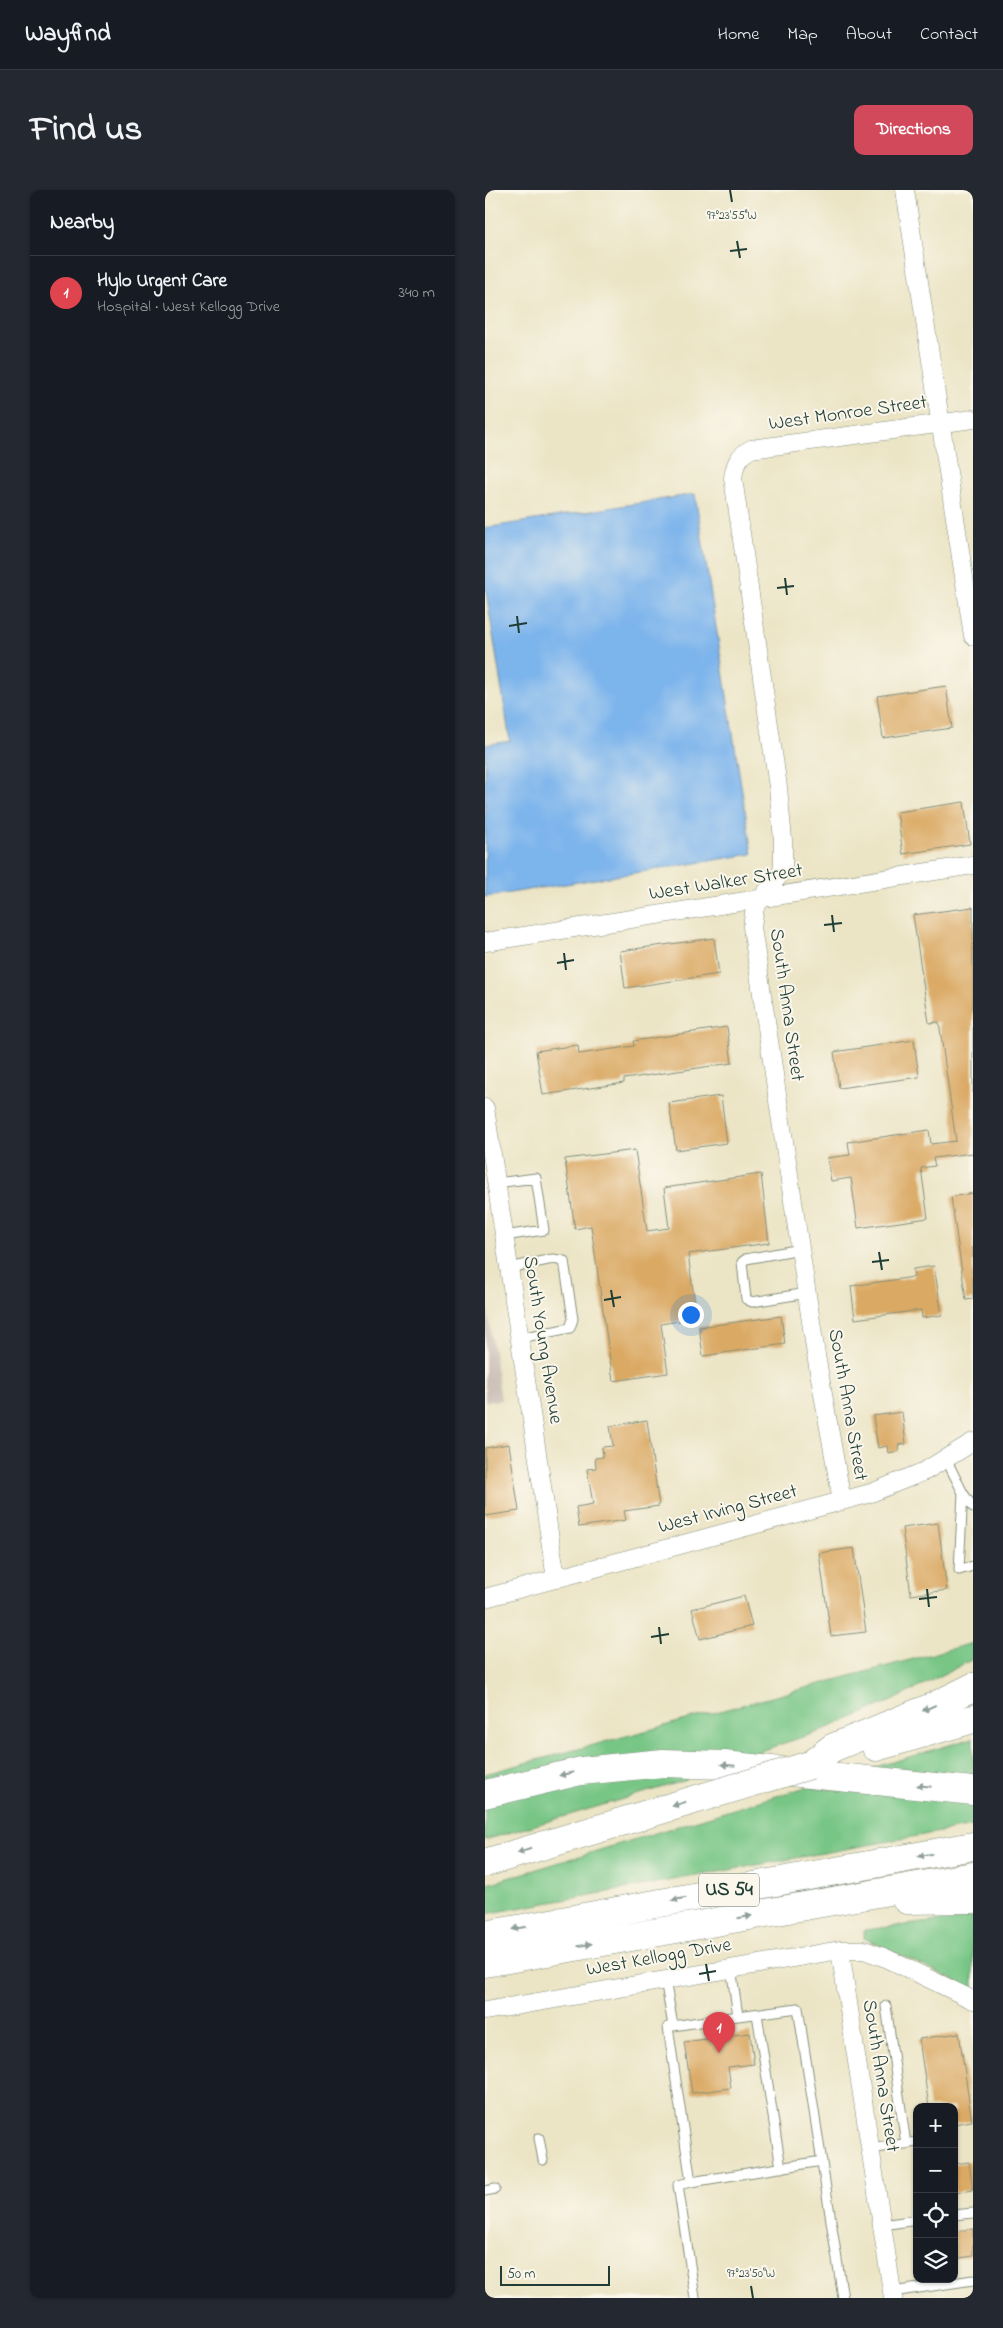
<!DOCTYPE html>
<html lang="en">
<head>
<meta charset="utf-8">
<style>
	:root { --surface:#171b24; --page:#242831; --text:#f1f3f6; --muted:#9ea1a6; --line:#363941; --accent:#d1495b }
	body { margin:0; font-family:"Indie Flower",sans-serif; background:var(--page); color:var(--text) }
	.controls { position:absolute; right:15px; bottom:15px; display:grid; overflow:hidden; border-radius:10px; box-shadow:0 1px 4px #0004 }
	.controls button { width:45px; height:45px; display:grid; place-items:center; padding:0; border:0; border-bottom:1px solid var(--line); background:var(--surface); color:var(--text); font:25px sans-serif }
	.scale { position:absolute; left:15px; bottom:12px; width:110px; box-sizing:border-box; padding-left:5px; border:2px solid #1f3d34; border-top:0; font-size:14px; line-height:18px; white-space:nowrap; color:#1f3d34; -webkit-text-stroke:4px #fbf7ec; paint-order:stroke }
	.you { position:absolute; left:205px; top:1124px; width:18px; height:18px; margin:-12px; border:4px solid #fff; border-radius:50%; background:#1a73e8; box-shadow:0 0 0 8px #1a73e833 }
	.badge { display:grid; place-items:center; width:32px; height:32px; border-radius:50%; background:var(--accent); color:#fff; font-size:16px; font-weight:700 }
	.pin { position:absolute; translate:-50% -41px; filter:drop-shadow(0 1px 2px #0008) }
	.pin::after { content:''; position:absolute; top:26px; width:18px; height:15px; background:inherit; clip-path:polygon(0 0,100% 0,50% 100%) }
	.list { margin:0; padding:0; list-style:none }
	h2 { display:flex; justify-content:space-between; align-items:center; height:65px; margin:0; padding:0 20px; font-size:21px }
	h2 small { font-size:16px; font-weight:400; color:var(--muted) }
	.list li { display:grid; grid-template-columns:32px 1fr auto; gap:15px; align-items:center; box-sizing:border-box; height:75px; padding:0 20px; border-top:1px solid var(--line) }
	.list b { display:block; font-size:19px; white-space:nowrap }
	.list p { margin:0; font-size:16px; white-space:nowrap; color:var(--muted) }
	.list em { font-size:16px; font-style:normal; color:var(--muted) }
	.icon { flex:none; width:28px; height:28px; fill:none; stroke:currentColor; stroke-width:2; stroke-linecap:round; stroke-linejoin:round }
	.map { position:relative; flex:none; width:488px; height:2108px; overflow:hidden; border-radius:10px }
	header { display:flex; align-items:center; gap:30px; box-sizing:border-box; height:70px; padding:0 25px; background:var(--surface); border-bottom:1px solid var(--line) }
	header strong { font-size:24px }
	nav { display:flex; gap:28px; margin-inline-start:auto; font-size:18px }
	.intro { display:flex; align-items:center; justify-content:space-between; box-sizing:border-box; height:120px; padding:0 30px }
	h1 { margin:0; font-size:35px }
	.button { padding:12px 22px; border-radius:10px; background:var(--accent); color:#fff; font-size:18px; font-weight:700 }
	main { display:flex; gap:30px; padding:0 30px }
	aside { flex:1; background:var(--surface); border-radius:10px; box-shadow:0 1px 4px #0004 }
	.map>svg:first-child { display:block }
</style>
</head>
<body>
<header>
<strong>Wayfind</strong>
<nav><a>Home</a><a>Map</a><a>About</a><a>Contact</a></nav>
</header>
<div class="intro"><h1>Find us</h1><a class="button">Directions</a></div>
<main>
<aside>
<h2>Nearby<small></small></h2>
<ul class="list">
<li><span class="badge" style="background:#e0444e">1</span><div><b>Hylo Urgent Care</b><p>Hospital · West Kellogg Drive</p></div><em>340 m</em></li>
</ul>
</aside>
<div class="map">
<svg width="488" height="2108" viewBox="0 0 488 2108">
	<rect width="100%" height="100%" fill="#fbf7ec"/>
	<filter id="ink" filterUnits="userSpaceOnUse"><feTurbulence type="fractalNoise" baseFrequency=".02" numOctaves="2"/><feDisplacementMap in="SourceGraphic" scale="10" xChannelSelector="R" yChannelSelector="G"/><feConvolveMatrix kernelMatrix="1 2 1 2 8 2 1 2 1" color-interpolation-filters="sRGB"/></filter>
	<filter id="wash" filterUnits="userSpaceOnUse"><feTurbulence type="fractalNoise" baseFrequency=".0096" numOctaves="4" result="noise"/><feDisplacementMap in="SourceGraphic" scale="20" xChannelSelector="R" yChannelSelector="G"/><feGaussianBlur stdDeviation="1.12" result="paint"/><feColorMatrix in="noise" values="0 0 0 0 0 0 0 0 0 0 0 0 0 0 0 0 0 1.4 0 .05"/><feComposite in="paint" operator="in"/></filter>
	<g filter="url(#wash)">
		<rect width="100%" height="100%" fill="#ebe4c5"/>
		<path fill="#cec2b9" d="M0 1101 16 1210 0 1212Z"/>
		<path fill="#78c686" stroke="#4c825d" d="M488 1453V1469L409 1510 333 1542 260 1566 0 1594V1584Z
			M488 1548V1590L387 1578Z
			M200 1582 202 1590 0 1650V1613L100 1589Z
			M321 1597 488 1611V1636L0 1724V1695Z
			M488 1727V1799L379 1748V1740Z"/>
		<path fill="#7cb4ec" stroke="#4e7890" d="M210 304 267 664 0 707V555L25 551 0 395V338Z"/>
		<g id="blocks">
			<path fill="#daa964" d="M461 496 467 538 398 548 392 506Z
				M479 612 485 654 418 664 412 622Z
				M488 717V963L448 968 450 976 436 978 443 1028 373 1038 366 988 346 991 342 968 365 965 363 952 444 940 446 954 471 951 454 832 444 833 428 725Z
				M229 748 234 784 140 798 135 761Z
				M242 837 247 873 139 889V893L58 905 51 861 93 855 94 864 149 856 148 851Z
				M429 850 434 887 354 898 349 862Z
				M236 906 242 953 191 960 184 913Z
				M150 960 162 1041 184 1038 179 998 276 984 284 1053 203 1064 212 1128 176 1134 183 1183 128 1191 106 1036 90 1039 80 969Z
				M488 1003V1109L481 1110 466 1007Z
				M449 1076 457 1125 437 1128 436 1120 370 1129 366 1096 429 1087 428 1079Z
				M296 1126 300 1154 218 1166 214 1137Z
				M417 1222 421 1254 413 1255 414 1261 403 1263 402 1256 393 1258 388 1226Z
				M162 1230 174 1316 139 1321 141 1330 94 1337 91 1317 108 1314 102 1279 111 1278 110 1268 118 1267 117 1257 128 1256 125 1236Z
				M24 1254 34 1321 0 1326V1258Z
				M453 1333 462 1400 426 1405 417 1338Z
				M369 1358 381 1442 346 1446 334 1363Z
				M259 1406 267 1436 215 1449 207 1419Z
				M265 1843 269 1874 243 1877 246 1898 207 1903 199 1852Z
				M474 1843 487 1931 469 1934V1917H444L434 1849Z
				M484 1972 488 2000 469 2003V1974Z
				M488 2039V2066L469 2069V2041Z"/>
		</g>
	</g>
	<g filter="url(#ink)">
		<use href="#blocks" fill-opacity="0" stroke="#85907c" stroke-width="1"/>
		<g fill="none" stroke-linecap="round" stroke-linejoin="round">
			<defs>
				<path id="service" d="M11 993 51 988 59 1040 19 1046
					M316 1059 261 1069 257 1072 261 1109 267 1112 322 1103
					M24 1078 68 1069 79 1071 88 1129 85 1138 35 1148
					M461 1269 478 1303 488 1317
					M478 1303 474 1380 488 1376
					M180 1789 188 1836 253 1826 246 1777
					M401 1816 421 1954
					M272 1824 296 1978
					M253 1826 313 1818 358 2108
					M188 1836 183 1837 206 1992 193 1995 210 2108
					M54 1948 58 1970
					M385 1959 432 1952
					M206 1992 337 1971
					M0 2001 10 1999
					M469 2025 488 2023
					M397 2035 432 2030
					M407 2102 488 2090"/>
				<path id="minor" d="M420 0 488 446
					M0 752 488 675
					M0 918 71 1389
					M357 1311 331 1165 267 737 270 717 298 680V650L293 597 248 288C250 274 253 266 266 259L488 229
					M0 1408 386 1303 440 1281 488 1252
					M355 1760 408 2108
					M0 1821 355 1760H379L401 1768 488 1810"/>
				<path id="motorway" d="M391 1557 488 1529
					M325 1575 347 1558 447 1517 488 1497
					M0 1604 96 1581 178 1573 239 1575 488 1601
					M422 1710 488 1709
					M0 1745 488 1656
					M0 1773 488 1686"/>
			</defs>
			<use href="#service" stroke="#85907c" stroke-width="11"/>
			<use href="#minor" stroke="#85907c" stroke-width="19"/>
			<use href="#motorway" stroke="#85907c" stroke-width="29"/>
			<use href="#service" stroke="#fff" stroke-width="9"/>
			<use href="#minor" stroke="#fff" stroke-width="18"/>
			<use href="#motorway" stroke="#fff" stroke-width="28"/>
			<defs>
				<path id="motorway-bridge" d="M0 1673 325 1575"/>
			</defs>
			<use href="#motorway-bridge" stroke="#85907c" stroke-width="29" stroke-linecap="butt"/>
			<use href="#motorway-bridge" stroke="#fff" stroke-width="28"/>
		</g>
		<defs><path id="oneway-solid" d="M-6-.8H1V-3.2L6.5 0L1 3.2V.8H-6Z" transform="scale(1.25)"/></defs>
		<g fill="#8f9e9a">
			<use href="#oneway-solid" transform="translate(444 1518) rotate(156)"/>
			<use href="#oneway-solid" transform="translate(243 1575) rotate(-175)"/>
			<use href="#oneway-solid" transform="translate(81 1584) rotate(167)"/>
			<use href="#oneway-solid" transform="translate(439 1596) rotate(-174)"/>
			<use href="#oneway-solid" transform="translate(194 1614) rotate(163)"/>
			<use href="#oneway-solid" transform="translate(39 1661) rotate(163)"/>
			<use href="#oneway-solid" transform="translate(440 1665) rotate(170)"/>
			<use href="#oneway-solid" transform="translate(194 1709) rotate(170)"/>
			<use href="#oneway-solid" transform="translate(260 1727) rotate(-10)"/>
			<use href="#oneway-solid" transform="translate(34 1738) rotate(170)"/>
			<use href="#oneway-solid" transform="translate(100 1755) rotate(-10)"/>
		</g>
	</g>
	<path fill="none" stroke="#1f3d34" stroke-width="2" d="M245 0 247 12M252 51 255 68M245 61 262 59M300 388 302 405M292 398 309 396M32 426 34 443M24 436 42 433M347 725 349 742M339 735 357 733M79 763 81 780M72 773 89 770M394 1062 397 1080M387 1072 404 1070M126 1100 129 1117M119 1110 136 1107M442 1399 444 1417M434 1409 452 1407M174 1437 176 1454M166 1447 184 1444M221 1774 224 1791M214 1784 231 1781M266 2096 268 2108"/>
	<g text-anchor="middle" dominant-baseline="central" stroke-width="4" stroke-linejoin="round" paint-order="stroke">
		<rect fill="#fbf7ec" stroke="#61756b" stroke-width="1" x="214" y="1683.5" width="60" height="33" rx="4"/>
		<g font-size="19" font-weight="bold" fill="#1f3d34">
			<text x="244" y="1700">US 54</text>
		</g>
		<g font-size="20" fill="#1f3d34" stroke="#fbf7ec">
			<text transform="translate(363 224) rotate(-8)">West Monroe Street</text>
			<text transform="translate(241 693) rotate(-9)">West Walker Street</text>
			<text transform="translate(301 815) rotate(82)">South Anna Street</text>
			<text transform="translate(57 1150) rotate(81)">South Young Avenue</text>
			<text transform="translate(362 1215) rotate(80)">South Anna Street</text>
			<text transform="translate(243 1320) rotate(-15)">West Irving Street</text>
			<text transform="translate(174 1768) rotate(-10)">West Kellogg Drive</text>
			<text transform="translate(395 1886) rotate(81)">South Anna Street</text>
		</g>
	</g>
	<g font-size="12" text-anchor="middle" fill="#1f3d34" stroke="#fbf7ec" stroke-width="4" stroke-linejoin="round" paint-order="stroke">
		<text x="247" y="29">97°23'55"W</text>
		<text x="266" y="2087">97°23'50"W</text>
	</g>
</svg>
<div class="controls">
<button>+</button>
<button>−</button>
<button><svg class="icon" aria-label="locate" viewBox="0 0 24 24"><circle cx="12" cy="12" r="6"/><path d="M12 2v4M12 18v4M2 12h4M18 12h4"/></svg></button>
<button><svg class="icon" aria-label="layers" viewBox="0 0 24 24"><path d="M12 4l9 5-9 5-9-5zM3 14l9 5 9-5"/></svg></button>
</div>
<div class="scale">50 m</div>
<div class="you"></div>
<div class="pin badge" style="left:234px;top:1863px;background:#e0444e">1</div>
</div>
</main>
</body>
</html>
